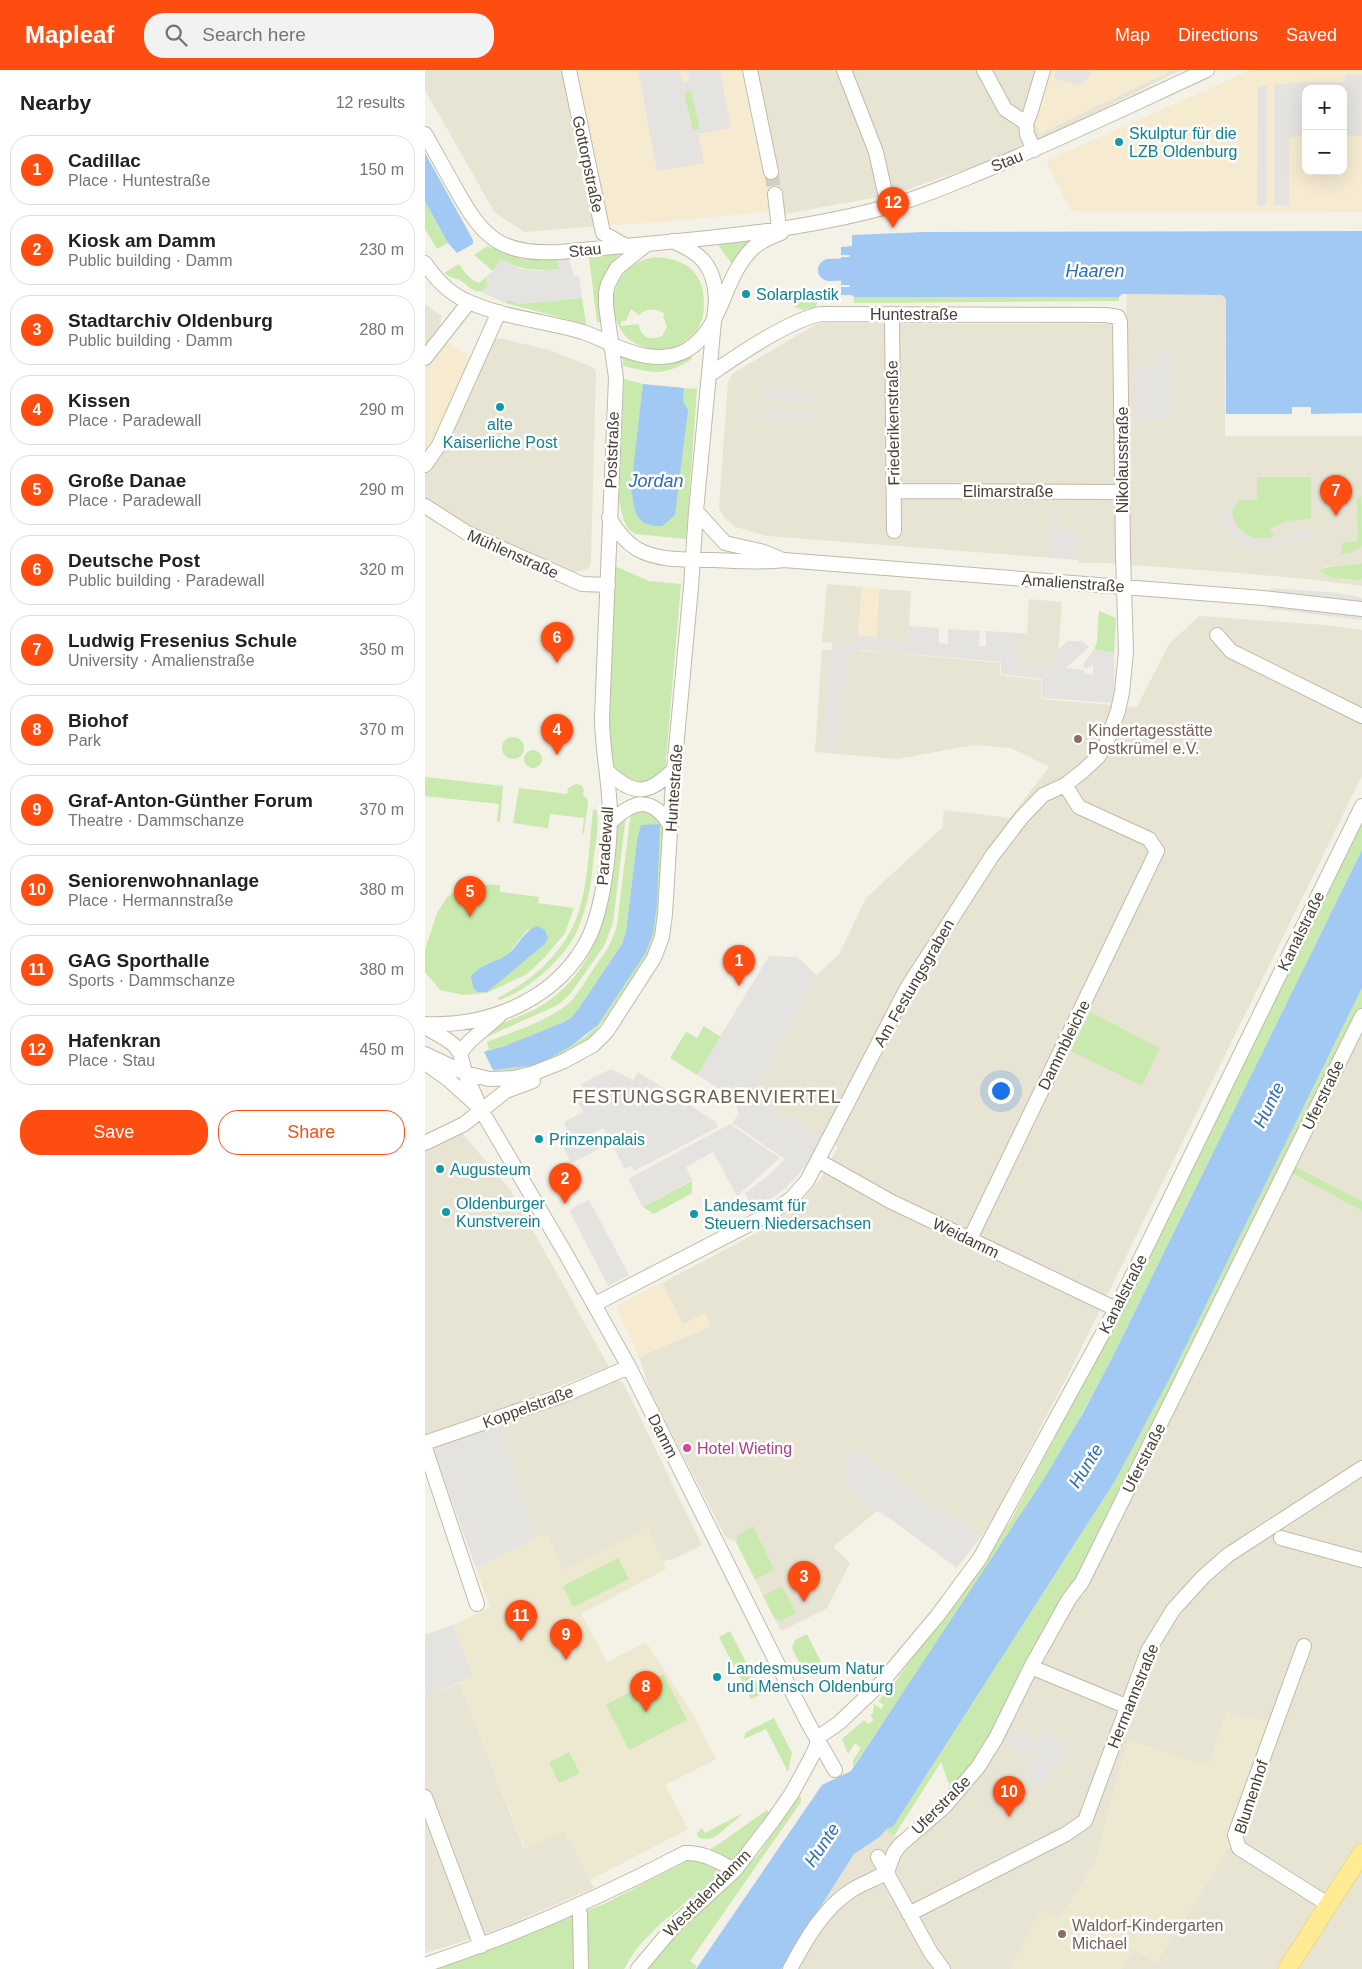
<!DOCTYPE html>
<html lang="en">
<head>
<meta charset="utf-8">
<style>
	:root { --surface:#fff; --page:#f2f2f2; --text:#202124; --muted:#757577; --line:#e0e0e0; --accent:#ff4d12 }
	body { margin:0; font-family:Arial,sans-serif; background:var(--page); color:var(--text) }
	.controls { position:absolute; right:15px; top:15px; display:grid; overflow:hidden; border-radius:10px; box-shadow:0 5px 20px #0002 }
	.controls button { width:45px; height:45px; display:grid; place-items:center; padding:0; border:0; border-bottom:1px solid var(--line); background:var(--surface); color:var(--text); font:25px sans-serif }
	.you { position:absolute; left:575px; top:1020px; width:18px; height:18px; margin:-12px; border:4px solid #fff; border-radius:50%; background:#1a73e8; box-shadow:0 0 0 8px #1a73e833 }
	.badge { display:grid; place-items:center; width:32px; height:32px; border-radius:50%; background:var(--accent); color:#fff; font-size:16px; font-weight:700 }
	.pin { position:absolute; translate:-50% -41px; filter:drop-shadow(0 1px 2px #0008) }
	.pin::after { content:''; position:absolute; top:26px; width:18px; height:15px; background:inherit; clip-path:polygon(0 0,100% 0,50% 100%) }
	.list { margin:0; padding:0; list-style:none }
	h2 { display:flex; justify-content:space-between; align-items:center; height:65px; margin:0; padding:0 20px; font-size:21px }
	h2 small { font-size:16px; font-weight:400; color:var(--muted) }
	.list li { display:grid; grid-template-columns:32px 1fr auto; gap:15px; align-items:center; box-sizing:border-box; height:70px; margin:0 10px 10px; padding:0 10px; border:1px solid var(--line); border-radius:20px }
	.list b { display:block; font-size:19px; white-space:nowrap }
	.list p { margin:0; font-size:16px; white-space:nowrap; color:var(--muted) }
	.list em { font-size:16px; font-style:normal; color:var(--muted) }
	.actions { display:flex; gap:10px; padding:15px 20px }
	.actions a { flex:1; padding:11px 0; border:1px solid var(--accent); border-radius:20px; text-align:center; font-size:18px; color:var(--accent) }
	.actions .main { background:var(--accent); color:#fff }
	.icon { flex:none; width:28px; height:28px; fill:none; stroke:currentColor; stroke-width:2; stroke-linecap:round; stroke-linejoin:round }
	.map { position:relative; flex:none; width:937px; height:1899px; overflow:hidden }
	header { display:flex; align-items:center; gap:30px; box-sizing:border-box; height:70px; padding:0 25px; background:var(--accent); color:#fff }
	header strong { font-size:24px }
	nav { display:flex; gap:28px; margin-inline-start:auto; font-size:18px }
	.search { width:350px; height:45px; background:var(--page); display:flex; align-items:center; gap:12px; box-sizing:border-box; padding:0 18px; border-radius:20px; color:var(--muted); font-size:19px }
	main { display:flex }
	aside { flex:1; background:var(--surface) }
	.map>svg:first-child { display:block }
</style>
</head>
<body>
<header>
<strong>Mapleaf</strong>
<div class="search"><svg class="icon" aria-label="search" viewBox="0 0 24 24"><circle cx="10" cy="10" r="6"/><path d="M15 15l6 6"/></svg>Search here</div>
<nav><a>Map</a><a>Directions</a><a>Saved</a></nav>
</header>
<main>
<aside>
<h2>Nearby<small>12 results</small></h2>
<ul class="list">
<li><span class="badge">1</span><div><b>Cadillac</b><p>Place · Huntestraße</p></div><em>150 m</em></li>
<li><span class="badge">2</span><div><b>Kiosk am Damm</b><p>Public building · Damm</p></div><em>230 m</em></li>
<li><span class="badge">3</span><div><b>Stadtarchiv Oldenburg</b><p>Public building · Damm</p></div><em>280 m</em></li>
<li><span class="badge">4</span><div><b>Kissen</b><p>Place · Paradewall</p></div><em>290 m</em></li>
<li><span class="badge">5</span><div><b>Große Danae</b><p>Place · Paradewall</p></div><em>290 m</em></li>
<li><span class="badge">6</span><div><b>Deutsche Post</b><p>Public building · Paradewall</p></div><em>320 m</em></li>
<li><span class="badge">7</span><div><b>Ludwig Fresenius Schule</b><p>University · Amalienstraße</p></div><em>350 m</em></li>
<li><span class="badge">8</span><div><b>Biohof</b><p>Park</p></div><em>370 m</em></li>
<li><span class="badge">9</span><div><b>Graf-Anton-Günther Forum</b><p>Theatre · Dammschanze</p></div><em>370 m</em></li>
<li><span class="badge">10</span><div><b>Seniorenwohnanlage</b><p>Place · Hermannstraße</p></div><em>380 m</em></li>
<li><span class="badge">11</span><div><b>GAG Sporthalle</b><p>Sports · Dammschanze</p></div><em>380 m</em></li>
<li><span class="badge">12</span><div><b>Hafenkran</b><p>Place · Stau</p></div><em>450 m</em></li>
</ul>
<div class="actions"><a class="main">Save</a><a>Share</a></div>
</aside>
<div class="map">
<svg width="937" height="1899" viewBox="0 0 937 1899">
	<rect width="100%" height="100%" fill="#f4f1e6"/>
	<path fill="#e8e4d4" d="M0 0H144L174 156 100 162 70 143 0 20Z
		M327 0H756L592 81 470 124 359 144Z
		M702 224 797 225 801 229 800 366H937V493L914 497 901 496 895 501 907 508 922 510 937 509V516L882 509 803 502 680 493H654V490L342 466 311 457 299 447 294 438 303 312 308 303 390 255 396 253 701 254Z
		M0 234 17 246 12 267 0 280Z
		M73 268 125 280 167 297 171 301 166 490 164 498 157 501 141 502 44 457 0 429V398L59 271Z
		M402 514 437 517 433 565 429 574 397 572Z
		M454 519 486 521 483 573 451 569Z
		M604 529 637 532 632 597 592 594 593 563H602Z
		M774 546 899 555 937 560V706L645 1301 568 1448 556 1467 476 1415 435 1378 416 1401 428 1415 437 1432 452 1441 408 1477 425 1493 402 1538 356 1561 311 1472 301 1468 226 1324 214 1287 286 1256 258 1254 237 1213 337 1160 358 1146 375 1132 396 1108 413 1077 327 1027 392 905 414 884 441 828 517 758 519 740 585 748 624 697 586 678 549 675 472 689 390 682 397 580 459 582 575 593V605L616 610V629L712 637 744 574Z
		M937 939V1131L869 1095 865 1102 937 1141V1398L838 1461 803 1485 778 1507 748 1540 723 1581 704 1633 744 1560 786 1505 796 1495 937 1405V1899H696L709 1879 731 1893 807 1773 845 1653 802 1643 783 1696 703 1670 669 1796 635 1848 615 1842 585 1899H356L429 1784 461 1761 469 1766 483 1763 527 1723 545 1702 640 1527 653 1509Z
		M27 1051 86 1121 184 1297 78 1338 0 1365V1065Z
		M193 1310 198 1312 277 1475 249 1489 237 1491 222 1458 138 1501 122 1464 112 1468 75 1352Z
		M35 1613 99 1779 139 1760 169 1818 67 1862 0 1883V1626Z"/>
	<path fill="#f6ead1" fill-rule="evenodd" d="M144 0H323L333 48 347 133 340 142 236 152 174 156Z
		M623 0H748L615 64 610 55Z
		M826 0H937V142L646 141 621 91ZM881 19H918V101H881Z
		M18 270 50 289 0 390V296Z
		M437 517 454 519 451 569 433 565Z
		M237 1213 258 1254 281 1243 286 1256 214 1287 192 1239 194 1234Z"/>
	<path fill="#ede8d0" d="M222 1458 241 1499 156 1544 182 1592 221 1572 269 1646 291 1689 240 1715 263 1759 165 1810 139 1760 100 1779 35 1613 48 1607 28 1555 65 1537 51 1498 112 1468 122 1463 138 1501Z
		M801 1643 845 1653 807 1773 731 1893 709 1879 696 1899H585L615 1841 635 1848 669 1796 703 1670 783 1696Z"/>
	<path fill="#c9e9ae" fill-rule="evenodd" d="M266 21 275 59 267 60 259 22Z
		M0 131 23 173 12 179 0 159Z
		M325 169 328 170 308 195 293 175Z
		M63 176 97 189 132 190 134 199C112 201 96 201 76 189L68 201 49 185Z
		M196 183C173 206 171 222 176 252H172L164 187Z
		M231 187C261 189 279 202 279 234 279 244 277 254 270 262 260 273 245 282 230 280 221 278 213 276 205 270 199 266 195 258 192 252 180 221 199 191 231 187ZM206 239 214 245C222 238 231 238 240 244L238 246 242 257 237 266C225 271 215 268 214 254L196 256V251H201Z
		M34 194C40 203 44 209 54 213L61 207C63 211 64 215 60 219 51 227 42 214 35 210 29 208 24 207 19 203Z
		M375 219H379L383 222H389L394 225 391 237 378 240 370 237V223Z
		M677 226 694 227V231L429 233V227Z
		M157 228 161 254 80 233 83 229 93 234Z
		M198 284C222 293 242 299 266 286L267 289C237 307 231 303 198 296Z
		M199 309 218 314 207 428 258 332 259 318 272 319 261 469 211 464 203 459 199 451 194 431Z
		M832 407H886V449L862 451 845 458 849 466C835 471 821 468 813 456 810 451 806 446 808 441 809 437 812 433 814 430H832Z
		M936 425 937 476 925 483 916 484 918 472H933L932 431H930Z
		M937 493V509L934 510 907 508 894 501C903 494 924 497 937 493Z
		M190 496 224 511 256 514 240 701 231 711 210 714 187 698 183 646Z
		M674 541 691 548 689 583 669 579 672 572Z
		M77 678a11 11 0 1 1 22 0a11 11 0 1 1-22 0Z
		M99 689a9 9 0 1 1 18 0a9 9 0 1 1-18 0Z
		M0 707 78 716 75 752 72 751 74 734 0 726Z
		M151 714 156 715 159 719 158 726 162 728 163 734 159 762 157 765 159 748 125 744 123 758 88 753 94 718 142 724 143 718Z
		M171 739C175 753 171 771 169 785 167 801 166 819 161 835 158 845 154 858 149 867 134 893 102 921 74 930L72 928C110 910 144 878 155 837 164 806 164 773 168 741Z
		M224 740 240 757 232 866 225 881 178 952 158 975 111 999 70 1004 68 1000 112 995 160 967 173 955 220 884 228 864 212 770 201 862 197 874 154 938 147 947 139 952 81 976 59 982 64 979 62 972C87 962 129 949 147 930 155 920 162 909 169 898 179 885 188 871 192 855L206 741Z
		M201 744 188 853 179 876 146 923 133 935 53 971C59 967 65 960 71 957 85 948 102 945 116 936 165 905 179 859 186 804 189 787 192 769 192 751Z
		M937 752V780L688 1286C666 1327 644 1369 620 1409 560 1507 492 1601 428 1697V1690L436 1678 430 1673 423 1684 417 1669 439 1650 443 1654 449 1650 445 1645 448 1643 449 1634 456 1639 459 1635 453 1631 469 1614 544 1507 585 1452 696 1243Z
		M56 814 75 815V822L114 827 113 833 149 838 140 863 120 887 102 904 62 923 38 925 15 920 0 902V880L12 843 22 827 37 817ZM103 859 120 874 78 907 50 901 82 885Z
		M937 918V939L653 1509 640 1527 544 1702 527 1723 516 1692 469 1766 461 1761 463 1758 468 1757 690 1411 749 1300Z
		M665 942 735 978 717 1016 646 981Z
		M279 956 296 967 272 1005 245 988 261 962 272 968Z
		M868 1095 937 1131V1141L865 1102Z
		M267 1111V1123L229 1144 218 1137Z
		M328 1456 349 1500 330 1509 311 1472 314 1465Z
		M193 1488 204 1509 148 1537 138 1516Z
		M357 1516 371 1543 355 1551 349 1547 338 1526Z
		M305 1561 337 1624 326 1629 294 1567Z
		M382 1564 399 1598 386 1604 379 1602 367 1578 370 1570Z
		M238 1604 262 1650 204 1680 181 1635Z
		M349 1648 367 1683 363 1702 341 1659 319 1669 321 1662Z
		M144 1682 155 1703 134 1713 124 1693Z
		M371 1725 376 1727V1732L265 1891 272 1896 270 1899H222L244 1869 334 1784Z
		M342 1740 344 1744 316 1781 289 1808 234 1855 211 1879 199 1899H7L71 1877 181 1833 291 1776Z
		M316 1744C314 1748 309 1752 304 1755 295 1763 286 1774 273 1767L272 1763 277 1758 280 1763Z"/>
	<path fill="#e5e3df" fill-rule="evenodd" d="M213 0H254L258 13 265 11 262 0H295L306 58 273 64 279 93 232 101ZM266 21 275 59 268 60 259 23Z
		M631 0H666L663 8 653 15 629 8Z
		M920 5H937L936 66H918V19H881V66L864 67V135H849V15L877 12H920Z
		M833 16H842V135H832Z
		M76 189 96 199 112 201 134 199 132 190 144 189 149 206H154L157 228 93 234 83 229 80 233 54 221 61 218 63 212 61 207 68 201Z
		M731 280 746 281 745 350H708V298H730Z
		M338 319 392 322 391 332 337 328Z
		M337 340 387 344 386 353 336 350Z
		M795 439H805L809 455 814 463 822 468 833 471 873 461 888 460V469L866 472 839 481H828L818 477 803 462 797 452Z
		M628 440H633V457L642 461H653V489L625 487Z
		M846 518 915 523 937 528V550L845 539Z
		M484 556 514 558V573L523 574V559L555 561 554 576H561V561L593 563 592 594 632 597 633 580 643 571H657L664 577 641 598 659 600V604L682 605 668 604V595L661 599 658 595 669 579 689 583V633L617 628V609L576 604V592L438 580 422 583 414 680 398 679 407 573 429 574 433 565 483 572Z
		M344 886 372 887 392 905 327 1027 396 1067 384 1091 376 1101 361 1118 329 1141 320 1123 344 1105 360 1089 307 1053 314 1044 308 1027 272 1005Z
		M186 999 208 1010 213 1002 291 1052 293 1057 209 1101 206 1096 200 1099 178 1058 166 1064 174 1079 146 1093 132 1065 142 1059 139 1052 158 1042 152 1030 161 1025 156 1014Z
		M305 1054 355 1088 312 1126 288 1082 261 1097 267 1110 218 1137 203 1109Z
		M164 1130 204 1205 183 1216 144 1140Z
		M75 1352 112 1468 51 1498 7 1376Z
		M435 1378 476 1415 556 1467 532 1498 467 1450 437 1432 428 1415 416 1401Z
		M28 1555 48 1607 0 1626V1565Z
		M585 1658 613 1672 620 1661 641 1672 634 1699 624 1698 618 1717 600 1712 607 1686 578 1671Z"/>
	<path fill="#a1c9f3" d="M0 83 48 170V174L32 183 23 173 0 131Z
		M937 161V343L886 344V337H867V344H801V229L797 225 702 224H697L694 227H429L427 225H416V217H425V215H416V207H428V194H416V187H424L425 185H416V177L427 176V165L499 162Z
		M218 314 259 318 258 332 263 340 250 445 237 456H229L219 453 212 446 209 437 206 418Z
		M235 754 232 834 228 864 220 884 173 955 146 976 112 995 68 1000 59 982 80 976 139 952 147 947 154 938 197 874 201 862 212 770 216 755Z
		M937 780V918L749 1300 690 1411 468 1757 463 1758 453 1768 429 1784 356 1899H271L397 1715 426 1701 619 1409 658 1343 688 1286Z
		M112 856 120 860 123 868 120 874 62 922H53L49 919 46 907C53 895 69 893 80 886 93 878 97 862 112 856Z"/>
	<g fill="none" stroke-linecap="round" stroke-linejoin="round">
		<path stroke="#a1c9f3" stroke-width="22" d="M404 200 458 198"/>
		<path stroke="#d1cec3" stroke-width="14" stroke-dasharray="14 7" stroke-linecap="butt" d="M346 102 350 124"/>
		<defs>
			<path id="minor" d="M144 0 178 163 199 175
				M325 0 346 102
				M419 0 451 82 463 136
				M559 0 580 39 601 53
				M0 64C11 83 21 102 32 121 59 170 78 185 135 182 245 171 358 166 465 136 498 127 529 113 561 100 635 69 708 34 782 0
				M609 80 602 64 601 53 605 44 618 0
				M350 124 354 158
				M0 193C11 210 25 224 44 232 80 248 121 251 158 262 179 269 199 283 222 286 236 288 250 287 262 280 299 257 297 209 327 179 335 171 346 167 356 163
				M467 244 469 461
				M0 288 44 232
				M0 395 14 375 74 242
				M469 421 697 422
				M0 436 42 463 157 514 183 515
				M271 441 300 473 339 482 358 490
				M184 447C191 460 199 471 212 479 235 492 264 489 289 490 312 491 335 493 359 490L838 528 937 539
				M792 565 806 581 937 646
				M182 701C210 727 224 725 250 698
				M185 753C209 729 228 726 246 757
				M0 954C66 957 134 928 164 867 178 837 184 785 185 752 186 717 177 682 177 647L191 308 181 236V223L183 214 192 198 222 174
				M0 957 21 969 29 975 35 983 40 1003 53 1033
				M35 983 45 971 74 946
				M0 984 40 1003 64 1009 89 1008 109 1003 139 991 168 975 182 961 229 888 237 867 240 844 248 711 266 517 271 441 291 230C290 197 277 183 247 171
				M0 993 24 1010 55 1038 142 1186 204 1297 350 1589 383 1653 410 1700
				M0 1073 39 1054 81 1021 108 1011
				M394 1091 465 1131 691 1239
				M545 1169 732 781 724 769 654 737 640 715
				M170 1234 348 1142 367 1128 382 1111 482 918 567 786 597 747 618 725 640 715 658 701 673 687 681 674 693 641 697 622 701 582 698 484 695 252 693 247 681 245 396 244C364 250 312 286 284 305
				M0 1373 139 1325 204 1297
				M0 1378 52 1534
				M856 1468 937 1490
				M879 1576 810 1765 814 1778 904 1835
				M606 1597 703 1637
				M392 1668 414 1653 457 1612 513 1545 555 1488 691 1239 937 736
				M0 1727 56 1876
				M453 1787 506 1883 518 1899
				M462 1802 469 1783 475 1775 519 1737 553 1697 571 1668 606 1597 644 1529 657 1512 937 946
				M152 1837 155 1844 156 1899
				M484 1844 641 1764 660 1751 723 1581 748 1540 778 1507 803 1485 937 1398
				M0 1895C90 1865 176 1827 260 1783 279 1782 293 1792 310 1800
				M213 1899 250 1855 310 1800 349 1749 367 1723 387 1686 392 1675V1668
				M365 1899C380 1871 399 1837 427 1820 438 1813 451 1809 462 1802"/>
			<path id="major" d="M862 1899 937 1783"/>
		</defs>
		<use href="#minor" stroke="#c0baa9" stroke-width="16"/>
		<use href="#major" stroke="#e8cc61" stroke-width="19"/>
		<use href="#minor" stroke="#fff" stroke-width="14"/>
		<use href="#major" stroke="#ffeb94" stroke-width="18"/>
	</g>
	<g fill="#0f9aa8" stroke="#fff" stroke-width="2">
		<circle cx="694" cy="72" r="5"/>
		<circle cx="321" cy="224" r="5"/>
		<circle cx="75" cy="337" r="5"/>
		<circle cx="114" cy="1069" r="5"/>
		<circle cx="15" cy="1099" r="5"/>
		<circle cx="21" cy="1142" r="5"/>
		<circle cx="269" cy="1144" r="5"/>
		<circle cx="292" cy="1607" r="5"/>
	</g>
	<g fill="#8d6e63" stroke="#fff" stroke-width="2">
		<circle cx="653" cy="669" r="5"/>
		<circle cx="637" cy="1864" r="5"/>
	</g>
	<circle fill="#d1479c" stroke="#fff" stroke-width="2" cx="262" cy="1378" r="5"/>
	<g text-anchor="middle" dominant-baseline="central" stroke-width="5" stroke-linejoin="round" paint-order="stroke">
		<g font-size="16" fill="#0d838f" stroke="#fff" text-anchor="start">
			<text x="704" y="63">Skulptur für die<tspan x="704" dy="18">LZB Oldenburg</tspan></text>
			<text x="331" y="224">Solarplastik</text>
			<text x="75" y="354" text-anchor="middle">alte<tspan x="75" dy="18">Kaiserliche Post</tspan></text>
			<text x="124" y="1069">Prinzenpalais</text>
			<text x="25" y="1099">Augusteum</text>
			<text x="31" y="1133">Oldenburger<tspan x="31" dy="18">Kunstverein</tspan></text>
			<text x="279" y="1135">Landesamt für<tspan x="279" dy="18">Steuern Niedersachsen</tspan></text>
			<text x="302" y="1598">Landesmuseum Natur<tspan x="302" dy="18">und Mensch Oldenburg</tspan></text>
		</g>
		<g font-size="16" fill="#474235" stroke="#fff">
			<text transform="translate(582 91) rotate(-22)">Stau</text>
			<text transform="translate(163 94) rotate(78)">Gottorpstraße</text>
			<text transform="translate(160 180) rotate(-6)">Stau</text>
			<text x="489" y="244">Huntestraße</text>
			<text transform="translate(468 353) rotate(-91)">Friederikenstraße</text>
			<text transform="translate(187 380) rotate(-88)">Poststraße</text>
			<text transform="translate(697 390) rotate(-90)">Nikolausstraße</text>
			<text x="583" y="421">Elimarstraße</text>
			<text transform="translate(88 484) rotate(24)">Mühlenstraße</text>
			<text transform="translate(648 513) rotate(4)">Amalienstraße</text>
			<text transform="translate(249 718) rotate(-86)">Huntestraße</text>
			<text transform="translate(180 776) rotate(-86)">Paradewall</text>
			<text transform="translate(876 861) rotate(-64)">Kanalstraße</text>
			<text transform="translate(489 913) rotate(-60)">Am Festungsgraben</text>
			<text transform="translate(639 975) rotate(-64)">Dammbleiche</text>
			<text transform="translate(898 1025) rotate(-64)">Uferstraße</text>
			<text transform="translate(541 1168) rotate(26)">Weidamm</text>
			<text transform="translate(698 1224) rotate(-63)">Kanalstraße</text>
			<text transform="translate(103 1337) rotate(-20)">Koppelstraße</text>
			<text transform="translate(238 1366) rotate(63)">Damm</text>
			<text transform="translate(719 1388) rotate(-63)">Uferstraße</text>
			<text transform="translate(708 1626) rotate(-68)">Hermannstraße</text>
			<text transform="translate(826 1727) rotate(-72)">Blumenhof</text>
			<text transform="translate(516 1735) rotate(-45)">Uferstraße</text>
			<text transform="translate(282 1823) rotate(-45)">Westfalendamm</text>
		</g>
		<g font-size="16" fill="#785e54" stroke="#fff" text-anchor="start">
			<text x="663" y="660">Kindertagesstätte<tspan x="663" dy="18">Postkrümel e.V.</tspan></text>
			<text x="647" y="1855">Waldorf-Kindergarten<tspan x="647" dy="18">Michael</tspan></text>
		</g>
		<g font-size="16" fill="#b23c85" stroke="#fff" text-anchor="start">
			<text x="272" y="1378">Hotel Wieting</text>
		</g>
		<g font-size="18" font-style="italic" fill="#2b6db7" stroke="#fff">
			<text x="670" y="201">Haaren</text>
			<text x="231" y="411">Jordan</text>
			<text transform="translate(844 1035) rotate(-64)">Hunte</text>
			<text transform="translate(661 1396) rotate(-58)">Hunte</text>
			<text transform="translate(397 1775) rotate(-56)">Hunte</text>
		</g>
		<g font-size="18" letter-spacing="1" fill="#6a614c" stroke="#fff">
			<text x="282" y="1027">FESTUNGSGRABENVIERTEL</text>
		</g>
	</g>
</svg>
<div class="controls">
<button>+</button>
<button>−</button>
</div>
<div class="you"></div>
<div class="pin badge" style="left:314px;top:916px">1</div>
<div class="pin badge" style="left:140px;top:1134px">2</div>
<div class="pin badge" style="left:379px;top:1532px">3</div>
<div class="pin badge" style="left:132px;top:685px">4</div>
<div class="pin badge" style="left:45px;top:847px">5</div>
<div class="pin badge" style="left:132px;top:593px">6</div>
<div class="pin badge" style="left:911px;top:446px">7</div>
<div class="pin badge" style="left:221px;top:1642px">8</div>
<div class="pin badge" style="left:141px;top:1590px">9</div>
<div class="pin badge" style="left:584px;top:1747px">10</div>
<div class="pin badge" style="left:96px;top:1571px">11</div>
<div class="pin badge" style="left:468px;top:158px">12</div>
</div>
</main>
</body>
</html>
